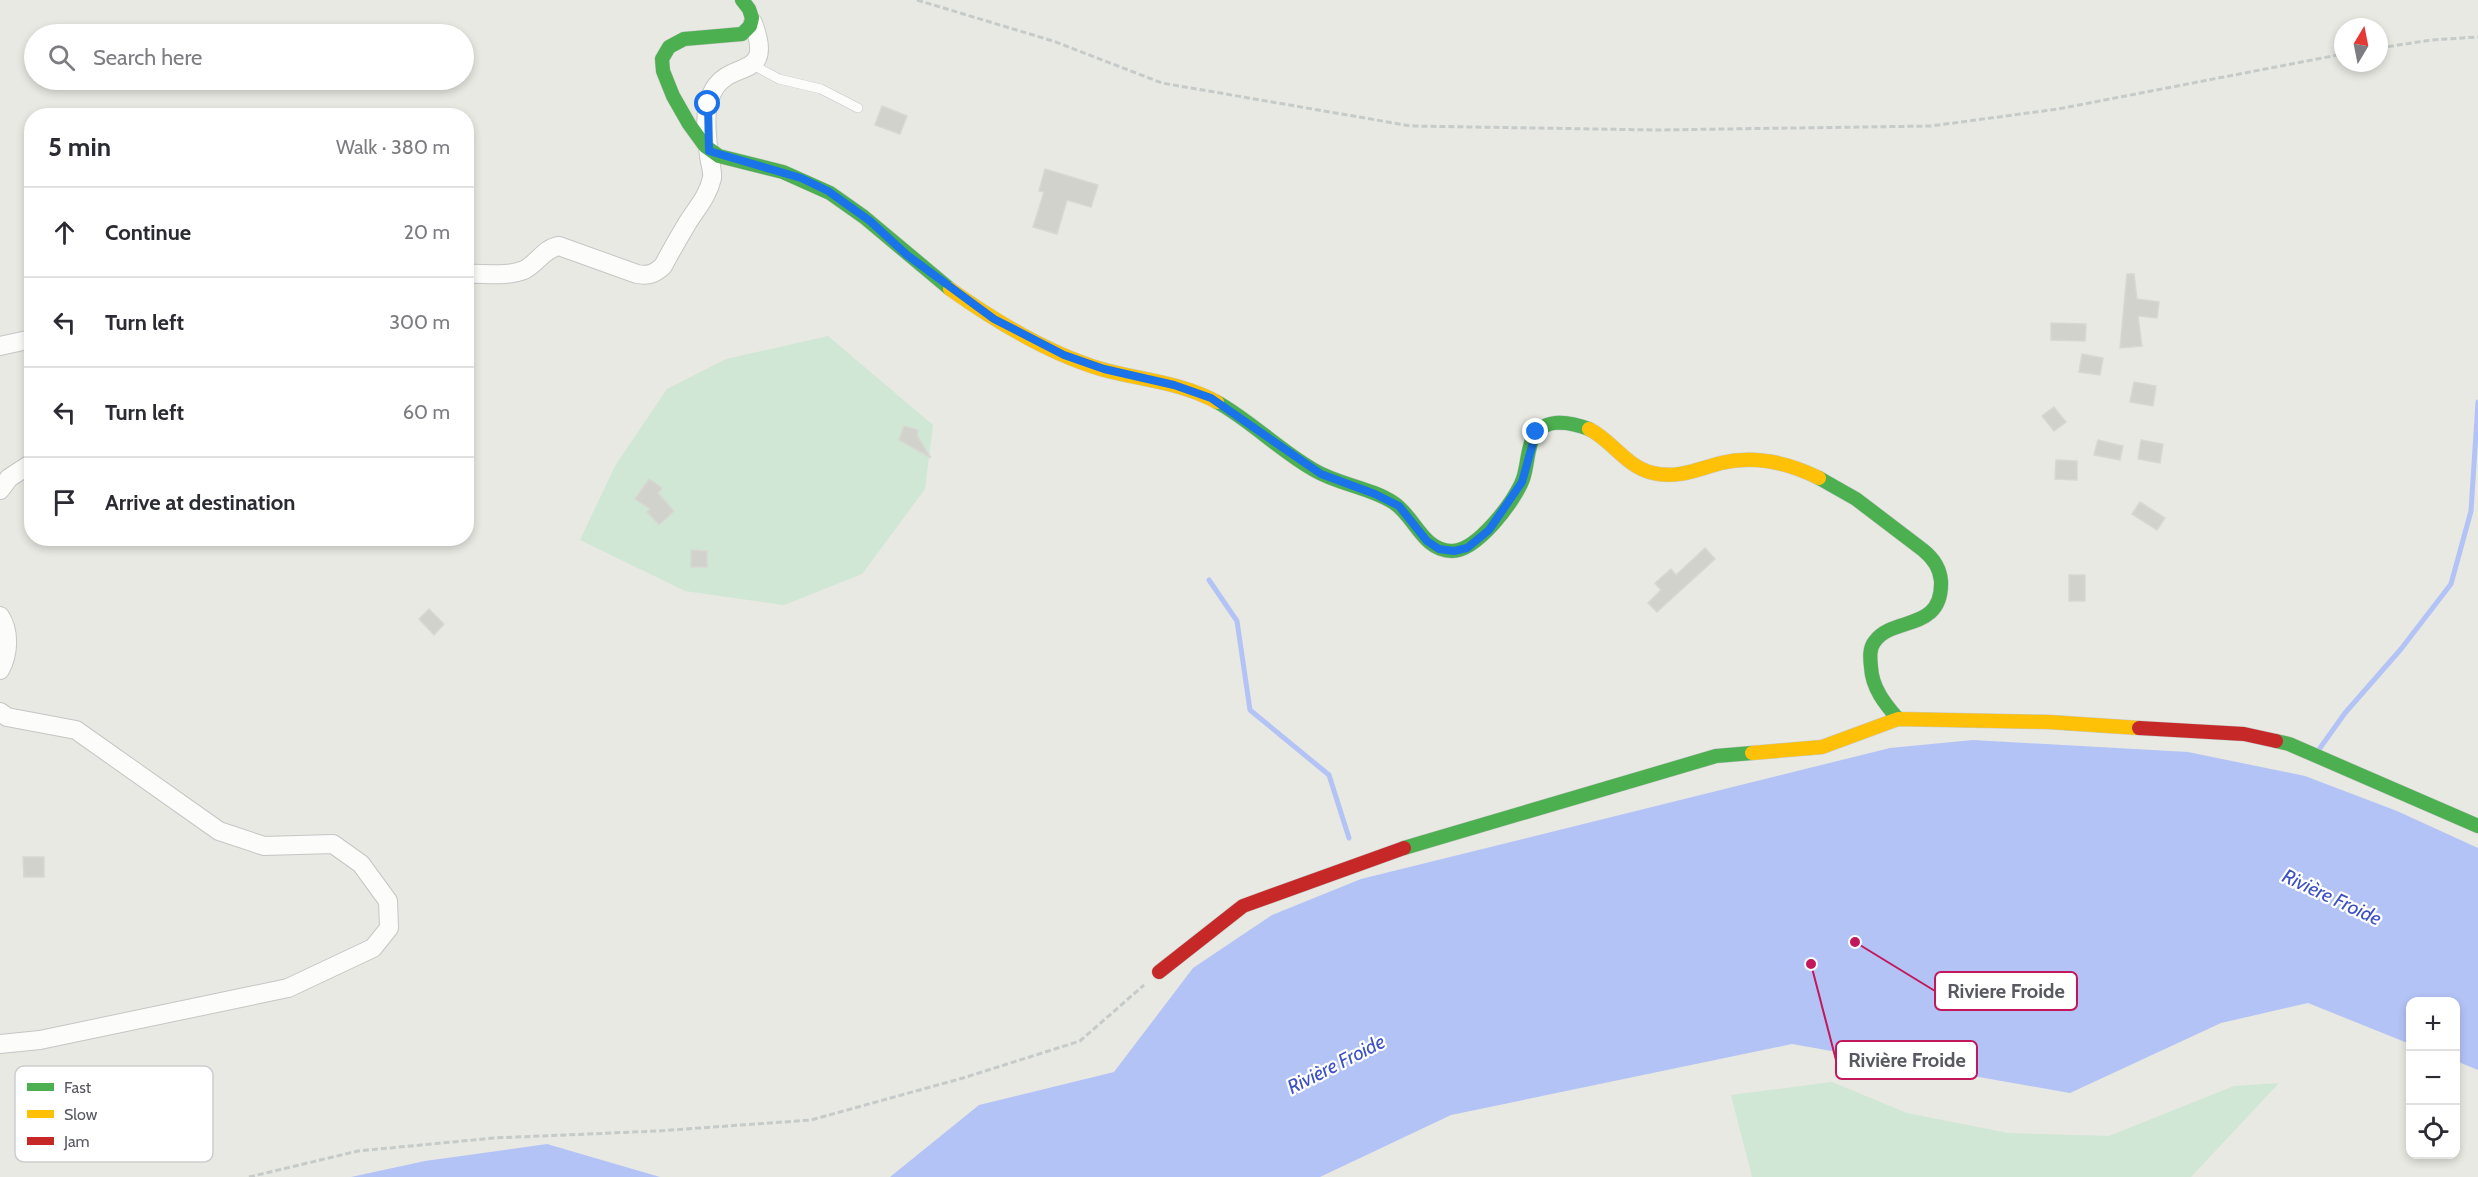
<!DOCTYPE html>
<html lang="en">
<head>
<meta charset="utf-8">
<style>
	:root { --surface:#fff; --page:#f7f7f7; --text:#2b2b33; --muted:#7c7c81; --line:#e1e1e2 }
	body { margin:0; font-family:Cabin,sans-serif; background:var(--page); color:var(--text) }
	.controls { position:absolute; right:18px; bottom:18px; display:grid; overflow:hidden; border-radius:12px; box-shadow:0 3px 9px #0003 }
	.controls button { width:54px; height:54px; display:grid; place-items:center; padding:0; border:0; border-bottom:2px solid var(--line); background:var(--surface); color:var(--text); font:30px sans-serif }
	.compass { position:absolute; left:2334px; top:18px; width:54px; height:54px; border-radius:50%; background:var(--surface); box-shadow:0 3px 9px #0003; rotate:10deg }
	.stop { position:absolute; width:18px; height:18px; margin:-14px; border:4px solid #1a73e8; border-radius:50%; background:#fff }
	.stop.end { background:#1a73e8; border-color:#fff; box-shadow:0 2px 6px #0008 }
	.list { margin:0; padding:0; list-style:none }
	h2 { display:flex; justify-content:space-between; align-items:center; height:78px; margin:0; padding:0 24px; font-size:26px }
	h2 small { font-size:20px; font-weight:400; color:var(--muted) }
	.list li { display:grid; grid-template-columns:39px 1fr auto; gap:18px; align-items:center; box-sizing:border-box; height:90px; padding:0 24px; border-top:2px solid var(--line) }
	.list b { display:block; font-size:22px; white-space:nowrap }
	.list em { font-size:20px; font-style:normal; color:var(--muted) }
	.icon { flex:none; width:33px; height:33px; fill:none; stroke:currentColor; stroke-width:2; stroke-linecap:round; stroke-linejoin:round }
	.map { position:relative; flex:none; width:2478px; height:1177px; overflow:hidden }
	.search { position:absolute; background:var(--surface); box-shadow:0 3px 9px #0003; left:24px; top:24px; width:450px; height:66px; display:flex; align-items:center; gap:15px; box-sizing:border-box; padding:0 21px; border-radius:33px; color:var(--muted); font-size:22px }
	.panel { position:absolute; background:var(--surface); box-shadow:0 3px 9px #0003; left:24px; top:108px; width:450px; height:438px; border-radius:24px }
	.map>svg:first-child { display:block }
</style>
</head>
<body>
<div class="map">
<svg width="2478" height="1177" viewBox="0 0 2478 1177">
	<rect width="100%" height="100%" fill="#e8e9e2"/>
	<path fill="#cfe7d4" d="M828 336 933 425 925 489 862 574 784 605 685 591 580 540 615 466 667 389 726 359Z
		M1832 1082 1907 1113 2008 1133 2109 1136 2234 1086 2279 1083 2191 1177H1752L1731 1095Z"/>
	<path fill="#b3c3f6" d="M1973 740 2188 752 2305 776 2397 811 2478 848V1070L2456 1061V1002H2410V1044L2308 1003 2221 1023 2070 1093 1792 1044 1451 1115 1320 1177H890L979 1105 1114 1072 1193 968 1272 915 1361 879 1890 748Z
		M547 1144 660 1177H351L425 1161Z"/>
	<g fill="none" stroke-linecap="round" stroke-linejoin="round">
		<path stroke="#b3c3f6" stroke-width="5" d="M1209 580 1237 621 1250 710 1329 775 1349 838
			M2320 748 2345 713 2401 649 2451 584 2471 511 2478 402"/>
	</g>
	<path fill="#d2d2cd" stroke="#d8d8d2" stroke-width="1.5" d="M882 106 907 116 900 134 875 125Z
		M1045 169 1098 185 1091 207 1067 200 1057 234 1033 227 1044 192 1039 191Z
		M2127 274H2134L2137 299 2159 302 2157 318 2138 316 2142 346 2120 348Z
		M2051 323 2086 324 2085 341 2051 340Z
		M2082 354 2103 358 2100 375 2079 372Z
		M2134 382 2156 386 2153 406 2130 402Z
		M2054 407 2066 422 2054 431 2042 416Z
		M904 426 918 430 917 436 931 458 899 440Z
		M2098 440 2123 446 2120 460 2094 455Z
		M2141 440 2163 444 2160 463 2138 459Z
		M2056 460 2077 461V480L2055 479Z
		M649 479 662 488 658 493 674 511 659 525 647 512 650 509 635 499Z
		M2140 502 2165 518 2157 530 2132 514Z
		M1705 548 1715 559 1657 612 1648 603 1661 590 1655 583 1671 569 1676 575Z
		M691 550 707 551V567H691Z
		M2069 575H2085V601H2069Z
		M429 609 444 624 434 635 419 619Z
		M23 857H44V877H24Z"/>
	<g fill="none" stroke-linecap="round" stroke-linejoin="round">
		<defs>
			<path id="lane" d="M753 65 779 79 821 89 858 108"/>
			<path id="street" d="M466 274C484 273 507 277 524 270 537 264 544 248 559 246L637 274C649 276 654 274 663 266 671 251 679 237 688 222 697 208 708 196 712 178 713 172 710 163 709 156 707 136 703 111 712 93 728 57 776 83 753 23
				M0 346 32 339
				M0 490 9 478 32 463
				M0 616C10 631 9 654 0 670
				M0 712 7 717 76 730 219 831 264 846 333 844 361 864 388 901 389 928 373 948 288 988 40 1040 0 1044"/>
			<path id="fast" d="M742 0 749 9 752 18 750 26 742 34 684 39 669 47 662 59 663 71 673 96 689 124 705 146 719 156 783 172 830 193 864 217 950 289
				M1217 402C1251 421 1279 450 1314 470 1339 485 1370 487 1394 503 1415 517 1423 551 1452 551 1477 551 1515 501 1523 479 1527 467 1527 455 1531 443 1540 416 1568 421 1589 429
				M1819 478 1856 499 1923 550C1933 558 1940 568 1941 581 1943 632 1893 616 1875 641 1869 648 1870 658 1871 667 1872 688 1885 704 1898 719
				M2276 741 2289 744 2478 826
				M1404 848 1716 756 1752 753"/>
			<path id="slow" d="M950 289C995 321 1047 353 1101 369 1140 380 1181 382 1217 402
				M1589 429C1613 441 1626 467 1653 473 1677 479 1698 469 1721 463 1755 455 1789 463 1819 478
				M1752 753 1822 747 1898 719 2049 722 2139 728"/>
			<path id="jam" d="M2139 728 2244 734 2276 741
				M1159 972 1243 906 1404 848"/>
		</defs>
		<use href="#lane" stroke="#c5c6c5" stroke-width="10"/>
		<use href="#street" stroke="#c5c6c5" stroke-width="20"/>
		<use href="#fast" stroke="#c7c8c8" stroke-width="15"/>
		<use href="#slow" stroke="#c7c8c8" stroke-width="15"/>
		<use href="#jam" stroke="#c7c8c8" stroke-width="15"/>
		<path stroke="#c6cbc9" stroke-width="3" stroke-dasharray="6 3" stroke-linecap="butt" d="M917 0 1053 41 1162 83 1411 126 1657 130 1931 126 2058 109 2343 54
			M2379 48 2431 40 2478 37
			M249 1177 358 1151 494 1138 658 1131 811 1120 963 1078 1080 1041 1144 985"/>
		<use href="#lane" stroke="#fcfcfb" stroke-width="9"/>
		<use href="#street" stroke="#fcfcfb" stroke-width="18"/>
		<use href="#fast" stroke="#4caf50" stroke-width="14"/>
		<use href="#slow" stroke="#ffc107" stroke-width="14"/>
		<use href="#jam" stroke="#c62828" stroke-width="14"/>
	</g>
	<g fill="none" stroke-linecap="round" stroke-linejoin="round">
		<path stroke="#1a73e8" stroke-width="8" d="M708 104 709 151 801 178 828 191 870 221 907 255 994 319 1064 355 1104 369 1174 385 1211 398 1321 474 1375 494 1399 506 1427 541 1439 549 1454 551 1467 548 1489 530 1522 482 1536 432"/>
	</g>
	<g text-anchor="middle" dominant-baseline="central" stroke-width="4.5" stroke-linejoin="round" paint-order="stroke">
		<g font-size="20" font-style="italic" fill="#3d51c5" stroke="#fff">
			<text transform="translate(2332 897) rotate(25)">Rivière Froide</text>
			<text transform="translate(1336 1064) rotate(-27)">Rivière Froide</text>
		</g>
	</g>
	<rect x="15" y="1066" width="198" height="96" rx="9" fill="#fff" stroke="#cdcdd0" stroke-width="1.5"/>
	<rect x="27" y="1083" width="27" height="8" fill="#4caf50"/>
	<rect x="27" y="1110" width="27" height="8" fill="#ffc107"/>
	<rect x="27" y="1137" width="27" height="8" fill="#c62828"/>
	<g font-size="16" fill="#585961">
		<text x="64" y="1093">Fast</text>
		<text x="64" y="1120">Slow</text>
		<text x="64" y="1147">Jam</text>
	</g>
	<path fill="none" stroke="#c2185b" stroke-width="2" d="M1855 942L1935 991M1811 964L1836 1060"/>
	<g fill="#c2185b" stroke="#fff" stroke-width="2">
		<circle cx="1855" cy="942" r="6"/>
		<circle cx="1811" cy="964" r="6"/>
	</g>
	<g fill="#fff" stroke="#c2185b" stroke-width="2">
		<rect x="1935" y="972" width="142" height="38" rx="6"/>
		<rect x="1836" y="1041" width="141" height="38" rx="6"/>
	</g>
	<g font-size="20" text-anchor="middle" font-weight="bold" fill="#585961">
		<text x="2006" y="998">Riviere Froide</text>
		<text x="1907" y="1067">Rivière Froide</text>
	</g>
</svg>
<div class="controls">
<button>+</button>
<button>−</button>
<button><svg class="icon" aria-label="locate" viewBox="0 0 24 24"><circle cx="12" cy="12" r="6"/><path d="M12 2v4M12 18v4M2 12h4M18 12h4"/></svg></button>
</div>
<svg class="compass" viewBox="-18 -18 36 36"><path d="M0-13l5 13h-10z" fill="#e53935"/><path d="M0 13l5-13h-10z" fill="#7c7c81"/></svg>
<div class="stop" style="left:708px;top:104px"></div>
<div class="stop end" style="left:1536px;top:432px"></div>
<div class="search"><svg class="icon" aria-label="search" viewBox="0 0 24 24"><circle cx="10" cy="10" r="6"/><path d="M15 15l6 6"/></svg>Search here</div>
<section class="panel">
<h2>5 min<small>Walk · 380 m</small></h2>
<ul class="list">
<li><svg class="icon" aria-label="ahead" viewBox="0 0 24 24"><path d="M12 20V5M6 11l6-6 6 6"/></svg><div><b>Continue</b></div><em>20 m</em></li>
<li><svg class="icon" aria-label="left" viewBox="0 0 24 24"><path d="M17 20v-9H6M10 6l-5 5 5 5"/></svg><div><b>Turn left</b></div><em>300 m</em></li>
<li><svg class="icon" aria-label="left" viewBox="0 0 24 24"><path d="M17 20v-9H6M10 6l-5 5 5 5"/></svg><div><b>Turn left</b></div><em>60 m</em></li>
<li><svg class="icon" aria-label="arrive" viewBox="0 0 24 24"><path d="M6 21V4h12l-3 4 3 4H6"/></svg><div><b>Arrive at destination</b></div></li>
</ul>
</section>
</div>
</body>
</html>
